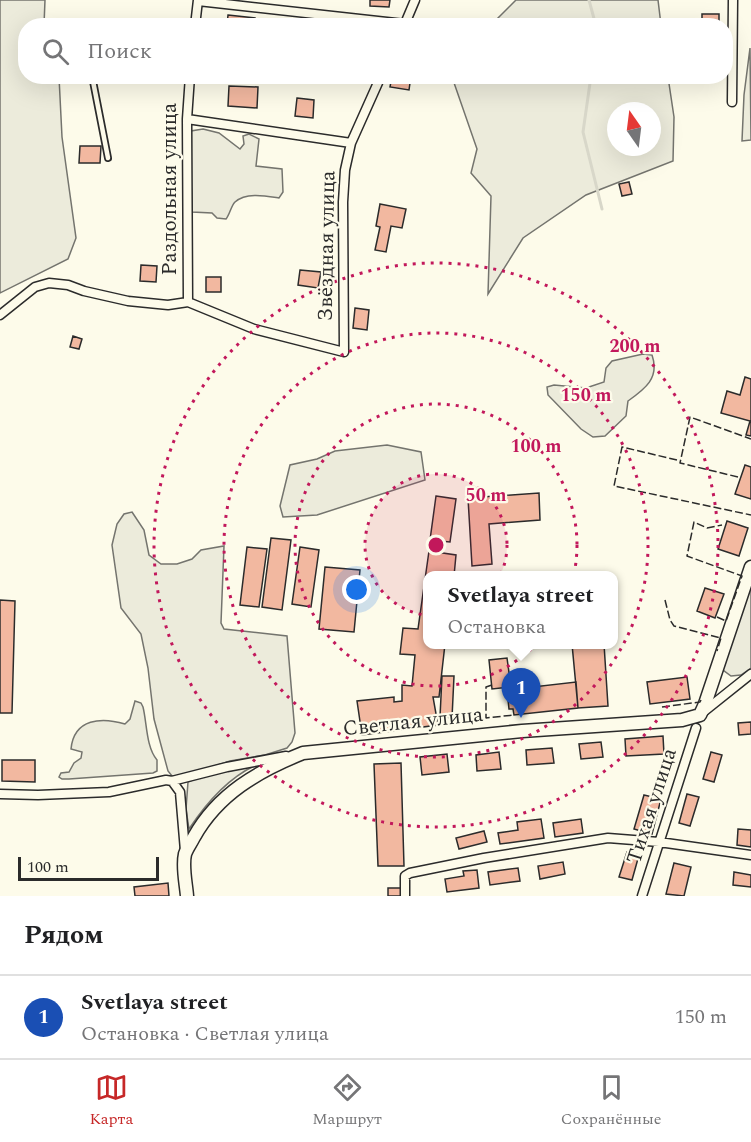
<!DOCTYPE html>
<html lang="ru">
<head>
<meta charset="utf-8">
<style>
	:root { --surface:#fff; --page:#f2f2f2; --text:#202124; --muted:#757577; --line:#e0e0e0; --accent:#c62828 }
	body { margin:0; font-family:Spectral,serif; background:var(--page); color:var(--text) }
	.compass { position:absolute; left:607px; top:102px; width:54px; height:54px; border-radius:50%; background:var(--surface); box-shadow:0 6px 24px #0002; rotate:346deg }
	.scale { position:absolute; left:18px; bottom:15px; width:141px; box-sizing:border-box; padding-left:6px; border:3px solid #2b2b2b; border-top:0; font-size:16px; line-height:21px; white-space:nowrap; color:#2b2b2b; -webkit-text-stroke:4px #fdfbea; paint-order:stroke }
	.you { position:absolute; left:357px; top:590px; width:21px; height:21px; margin:-15px; border:4px solid #fff; border-radius:50%; background:#1a73e8; box-shadow:0 0 0 9px #1a73e833 }
	.badge { display:grid; place-items:center; width:39px; height:39px; border-radius:50%; background:var(--accent); color:#fff; font-size:20px; font-weight:700 }
	.pin { position:absolute; translate:-50% -50px; filter:drop-shadow(0 2px 3px #0008) }
	.pin::after { content:''; position:absolute; top:32px; width:21px; height:18px; background:inherit; clip-path:polygon(0 0,100% 0,50% 100%) }
	.popup { position:absolute; left:423px; top:571px; width:195px; height:78px; box-sizing:border-box; display:grid; place-content:center; border-radius:12px; background:var(--surface); filter:drop-shadow(0 2px 4px #0005); font-size:20px; white-space:nowrap; color:var(--muted) }
	.popup b { font-size:22px; color:var(--text) }
	.popup::after { content:''; position:absolute; left:50%; top:100%; margin-left:-12px; border:12px solid transparent; border-top-color:var(--surface) }
	.list { margin:0; padding:0; list-style:none }
	h2 { display:flex; justify-content:space-between; align-items:center; height:78px; margin:0; padding:0 24px; font-size:26px }
	h2 small { font-size:20px; font-weight:400; color:var(--muted) }
	.list li { display:grid; grid-template-columns:39px 1fr auto; gap:18px; align-items:center; box-sizing:border-box; height:84px; padding:0 24px; border-top:2px solid var(--line) }
	.list b { display:block; font-size:22px; white-space:nowrap }
	.list p { margin:0; font-size:20px; white-space:nowrap; color:var(--muted) }
	.list em { font-size:20px; font-style:normal; color:var(--muted) }
	.icon { flex:none; width:33px; height:33px; fill:none; stroke:currentColor; stroke-width:2; stroke-linecap:round; stroke-linejoin:round }
	.map { position:relative; flex:none; width:751px; height:896px; overflow:hidden }
	.search { position:absolute; background:var(--surface); box-shadow:0 6px 24px #0002; left:18px; right:18px; top:18px; height:66px; display:flex; align-items:center; gap:15px; box-sizing:border-box; padding:0 21px; border-radius:24px; color:var(--muted); font-size:22px }
	.sheet { height:162px; background:var(--surface) }
	nav { display:flex; justify-content:space-around; align-items:center; box-sizing:border-box; height:84px; border-top:2px solid var(--line); background:var(--surface); font-size:16px; color:var(--muted) }
	nav a { display:grid; justify-items:center; gap:3px }
	nav .on { color:var(--accent) }
	.map>svg:first-child { display:block }
</style>
</head>
<body>
<div class="map">
<svg width="751" height="896" viewBox="0 0 751 896">
	<rect width="100%" height="100%" fill="#fdfbea"/>
	<path fill="#ecebdb" stroke="#74746e" stroke-width="1.5" fill-rule="evenodd" d="M0 0H45L44 25 26 26V76L59 77 62 137 76 238 68 259 0 293Z
		M516 0H658L661 25H491Z
		M750 48 751 140 742 141 744 95Z
		M452 77H668L674 117 673 161 586 195 523 238 488 294 491 196 471 173 477 149ZM616 111H652V147H616Z
		M203 129 219 133 240 149 244 144 243 136 249 134 259 139 256 166 282 169 283 192 279 198C266 196 246 192 235 202 231 206 230 214 226 219L217 218 212 213 192 212 190 140 191 131Z
		M643 354 652 355C660 378 645 389 628 401L626 416 605 436 593 437 581 429 548 395 547 387 554 385 586 388 604 382 606 368 612 361Z
		M387 445 421 452 425 480 317 515 283 517 280 506 290 465 317 459 335 451Z
		M132 512 144 530 149 555 161 564H177L192 559 201 550 224 546 221 623 224 629 287 636 295 733 292 742 287 748 265 755 230 761 180 777 172 776 168 771 154 719 148 668 141 634 121 608 112 545 117 524 124 514Z
		M751 586V668L741 675 731 676 723 670V665Z
		M135 701 141 703 143 707C147 723 146 747 157 760V771L153 773 69 779H62L59 777 61 773 69 772 74 763 81 758 82 752 71 749C74 718 102 717 125 724L130 719Z
		M254 766C227 779 205 805 189 829L186 809 188 782 199 777Z"/>
	<g fill="none" stroke-linecap="round" stroke-linejoin="round">
		<path stroke="#d8d7c9" stroke-width="3" d="M589 0 596 26
			M591 76 583 132 602 209"/>
	</g>
	<path fill="#f2b8a0" stroke="#2b2b2b" stroke-width="1.5" d="M370 0H390L389 7 370 6Z
		M702 14H719V26H702Z
		M228 15 255 18 254 26H227Z
		M392 76H411L409 90 390 87Z
		M229 86 258 87 257 108 228 106Z
		M297 98 314 100 313 118 295 116Z
		M80 146H101L100 163H79Z
		M629 182 632 194 622 196 619 184Z
		M380 204 406 209 402 228 391 226 386 252 375 250 380 227 376 226Z
		M141 265 157 266 156 282 140 281Z
		M300 270 321 272 318 288 298 285Z
		M206 277H221V292H206Z
		M355 308 369 310 367 330 353 328Z
		M73 336 82 339 79 349 70 347Z
		M745 377 751 379V436L746 435 750 421 721 413 727 391 740 395Z
		M745 465 751 467V499L735 494Z
		M539 493 540 520 489 524 492 564 472 566 468 498Z
		M436 496 456 499 450 542 430 540Z
		M727 521 748 528 739 556 718 549Z
		M271 538 291 540 282 610 262 607Z
		M247 547 267 549 259 607 240 605Z
		M300 547 319 550 311 607 292 604Z
		M429 551 456 555 454 576H428V644H445L439 697H433L438 725 362 735 357 701 394 697V702L402 701V685L412 686 415 655 400 654 403 628 418 629Z
		M325 567 360 570 354 632 319 629Z
		M705 588 724 594 715 618 697 611Z
		M0 600 15 601 12 713H0Z
		M572 644H604L608 706 578 708Z
		M507 658 511 687 492 689 489 660Z
		M442 676H454L452 718 440 717Z
		M687 677 690 699 650 704 647 682Z
		M532 679 533 687 576 682 578 708 514 715 513 709H509L507 690 522 688 521 680Z
		M751 722V734L739 735 738 723Z
		M663 736 664 754 626 756 625 739Z
		M601 742 603 757 581 759 579 744Z
		M552 748 554 763 527 765 526 750Z
		M499 752 501 769 477 771 476 755Z
		M711 752 722 755 714 782 703 779Z
		M447 754 449 772 422 775 420 757Z
		M2 760H35V782L2 781Z
		M401 763 404 866H378L374 764Z
		M687 794 699 797 690 826 679 823Z
		M644 795 661 799 652 834 634 829Z
		M541 819 544 838 500 844 498 833 518 830 517 822Z
		M581 819 583 833 555 837 553 823Z
		M738 829 751 830V847L737 845Z
		M484 831 487 842 459 849 456 838Z
		M627 852 639 855 632 880 619 877Z
		M563 862 565 874 540 879 538 866Z
		M674 863 691 867 684 896 666 894Z
		M518 868 520 881 490 885 488 872Z
		M477 870 479 888 447 892 445 879 464 876 463 871Z
		M734 872 751 875V887L733 885Z
		M168 883 169 896H135L134 887Z
		M388 888H405V896H388Z"/>
	<g fill="none" stroke-linecap="round" stroke-linejoin="round">
		<defs>
			<path id="lane" d="M92 76 108 158"/>
			<path id="street" d="M198 1 405 24
				M195 26 198 0
				M404 26 415 0
				M732 102 733 0
				M187 119 351 143
				M188 302 187 119 190 76
				M0 315 35 287 49 283 68 285 84 291 128 301 168 305 188 302 254 329 344 352 343 202 345 170 351 143 381 76
				M702 713 751 674
				M172 781 227 767 286 756
				M0 794 38 795 109 792 166 780 172 781 180 792 185 851
				M405 896V876L410 873 484 858 608 838 659 842 751 855
				M642 896 696 728"/>
			<path id="secondary" d="M187 896C186 883 182 867 185 854 187 848 191 843 194 837 218 794 258 771 303 753L522 731 682 720 700 715 705 704 751 567"/>
		</defs>
		<use href="#lane" stroke="#2b2b2b" stroke-width="8"/>
		<use href="#street" stroke="#2b2b2b" stroke-width="11"/>
		<use href="#secondary" stroke="#2b2b2b" stroke-width="15"/>
		<use href="#lane" stroke="#fdfbea" stroke-width="4.5"/>
		<use href="#street" stroke="#fdfbea" stroke-width="8"/>
		<use href="#secondary" stroke="#fdfbea" stroke-width="12"/>
		<path stroke="#2b2b2b" stroke-width="1.5" stroke-dasharray="8 3" stroke-linecap="butt" d="M677 460 622 447 614 486 751 515
			M738 477 680 463 690 417 751 439
			M665 600 670 620 674 626 721 638 717 651
			M717 617 726 621 742 576 687 556 694 522 707 528 722 525
			M492 685 486 687V718L514 715
			M662 707 700 702 701 700"/>
	</g>
	<circle cx="436" cy="545" r="71" fill="#c2185b" fill-opacity=".12"/>
	<g fill="none" stroke="#c2185b" stroke-width="3" stroke-dasharray="3 6">
		<circle cx="436" cy="545" r="71"/>
		<circle cx="436" cy="545" r="141"/>
		<circle cx="436" cy="545" r="212"/>
		<circle cx="436" cy="545" r="282"/>
	</g>
	<g text-anchor="middle" dominant-baseline="central" stroke-width="4.5" stroke-linejoin="round" paint-order="stroke">
		<g font-size="21" fill="#2b2b2b" stroke="#fdfbea">
			<text transform="translate(170 189) rotate(-90)">Раздольная улица</text>
			<text transform="translate(327 246) rotate(-89)">Звёздная улица</text>
			<text transform="translate(413 722) rotate(-6)">Светлая улица</text>
			<text transform="translate(652 806) rotate(-72)">Тихая улица</text>
		</g>
	</g>
	<circle cx="436" cy="545" r="9" fill="#c2185b" stroke="#fdfbea" stroke-width="3"/>
	<g font-size="18" text-anchor="middle" font-weight="bold" fill="#c2185b" stroke="#fdfbea" stroke-width="4.5" stroke-linejoin="round" paint-order="stroke">
		<text x="635" y="352">200 m</text>
		<text x="586" y="401">150 m</text>
		<text x="536" y="452">100 m</text>
		<text x="486" y="501">50 m</text>
	</g>
</svg>
<svg class="compass" viewBox="-18 -18 36 36"><path d="M0-13l5 13h-10z" fill="#e53935"/><path d="M0 13l5-13h-10z" fill="#757577"/></svg>
<div class="scale">100 m</div>
<div class="you"></div>
<div class="pin badge" style="left:521px;top:718px;background:#1a4fb4">1</div>
<div class="popup"><b>Svetlaya street</b>Остановка</div>
<div class="search"><svg class="icon" aria-label="search" viewBox="0 0 24 24"><circle cx="10" cy="10" r="6"/><path d="M15 15l6 6"/></svg>Поиск</div>
</div>
<section class="sheet">
<h2>Рядом<small></small></h2>
<ul class="list">
<li><span class="badge" style="background:#1a4fb4">1</span><div><b>Svetlaya street</b><p>Остановка · Светлая улица</p></div><em>150 m</em></li>
</ul>
</section>
<nav>
<a class="on"><svg class="icon" aria-label="map" viewBox="0 0 24 24"><path d="M3 6l6-2 6 2 6-2v14l-6 2-6-2-6 2zM9 4v14M15 6v14"/></svg>Карта</a>
<a><svg class="icon" aria-label="directions" viewBox="0 0 24 24"><path d="M12 3l9 9-9 9-9-9zM9 14v-3h6M13 9l2 2-2 2"/></svg>Маршрут</a>
<a><svg class="icon" aria-label="saved" viewBox="0 0 24 24"><path d="M7 4h10v16l-5-4-5 4z"/></svg>Сохранённые</a>
</nav>
</body>
</html>
